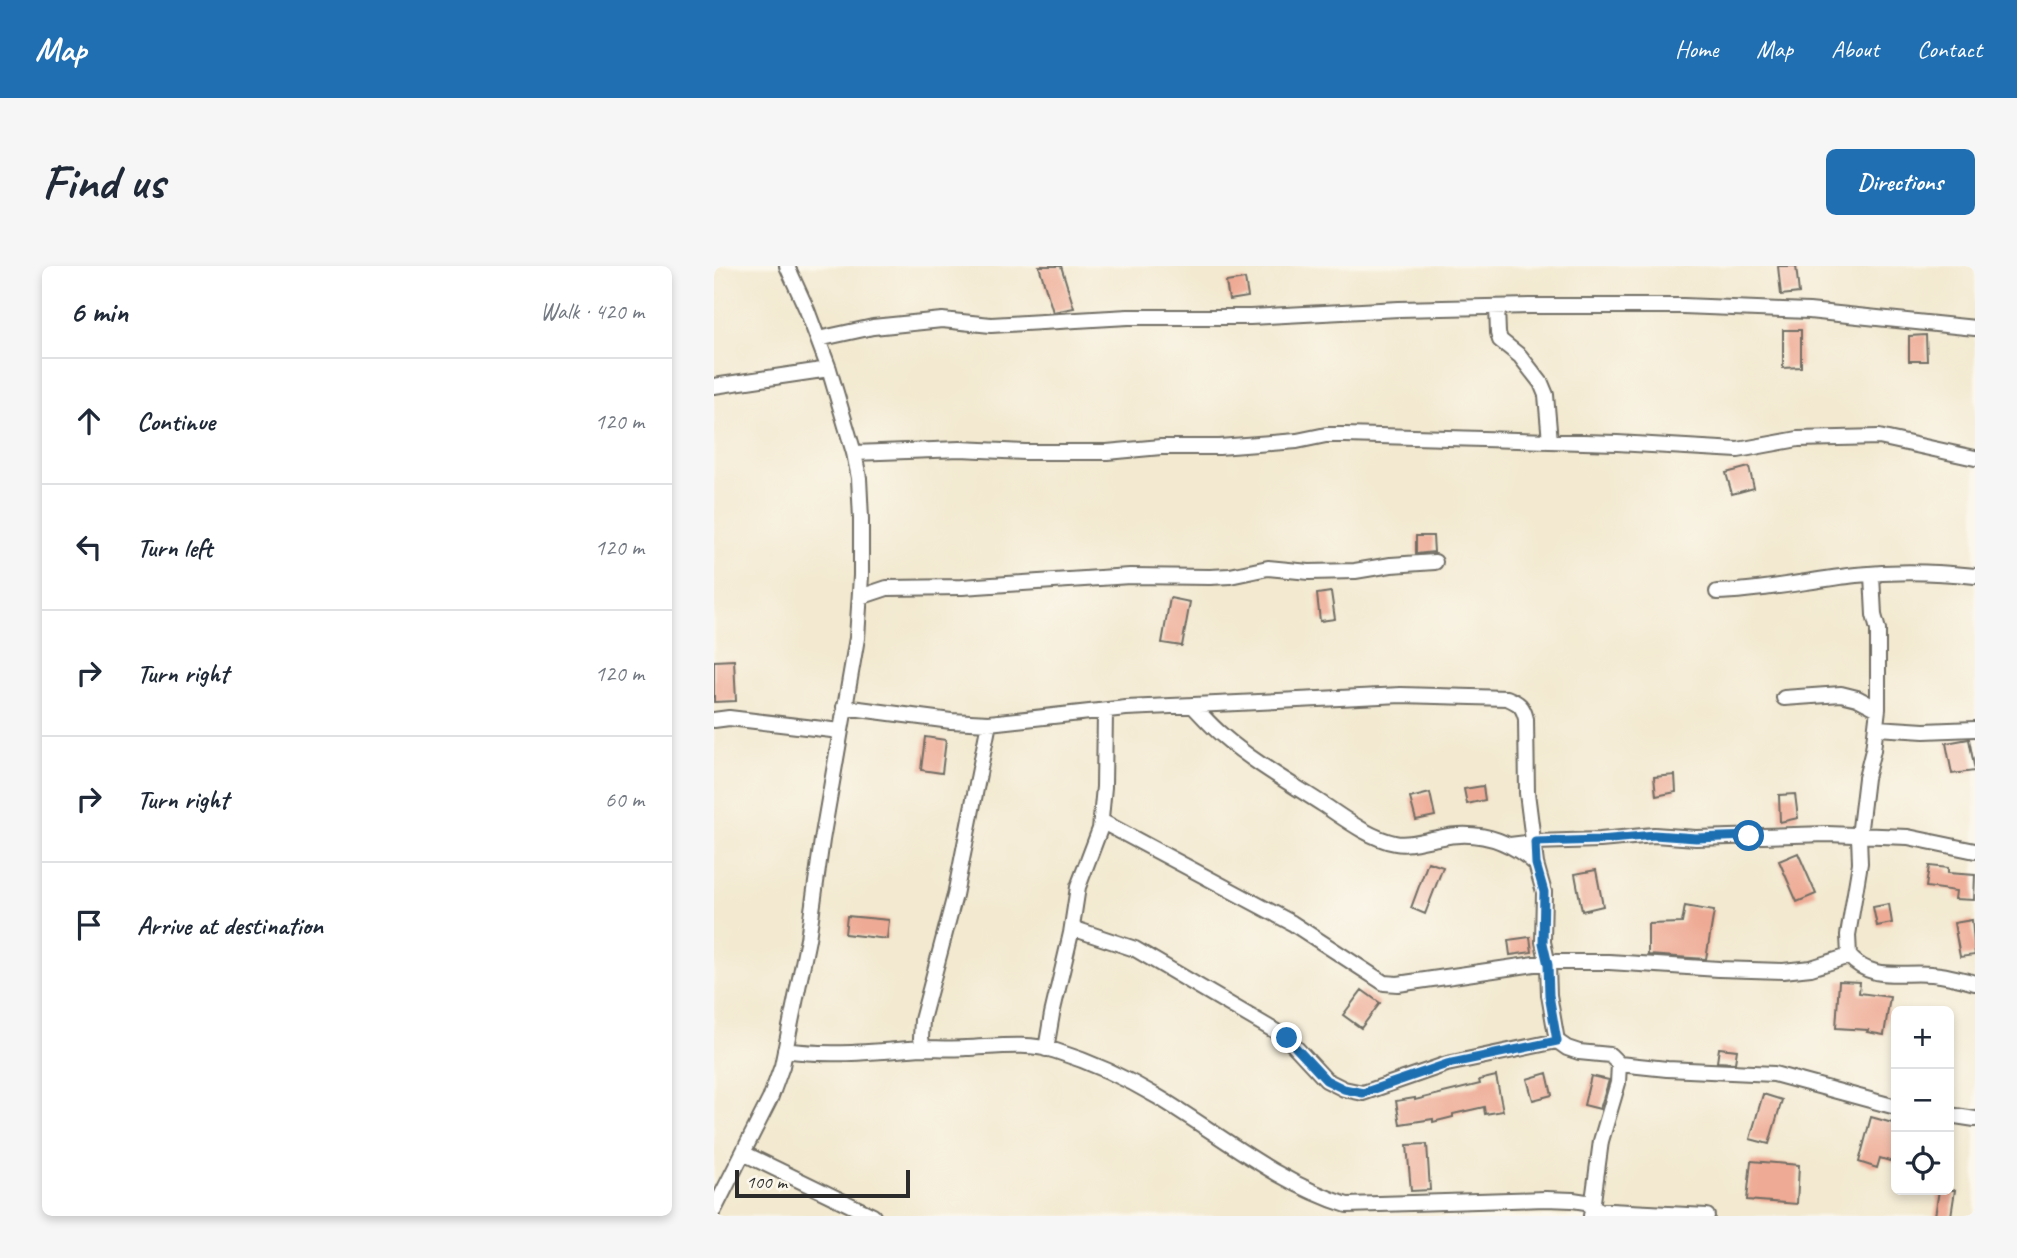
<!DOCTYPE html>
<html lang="en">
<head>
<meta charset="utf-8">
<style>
	:root { --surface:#fff; --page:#f6f6f7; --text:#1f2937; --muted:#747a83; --line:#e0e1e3; --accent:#1f6fb2 }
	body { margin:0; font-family:Caveat,sans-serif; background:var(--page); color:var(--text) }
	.controls { position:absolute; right:21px; bottom:21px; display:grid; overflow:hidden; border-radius:10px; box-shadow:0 4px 10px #0003 }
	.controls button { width:63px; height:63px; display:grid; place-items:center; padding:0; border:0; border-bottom:2px solid var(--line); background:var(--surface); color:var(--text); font:35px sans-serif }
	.scale { position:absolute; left:21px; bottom:18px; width:175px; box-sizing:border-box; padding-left:7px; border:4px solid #2b2b2b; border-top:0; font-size:19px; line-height:24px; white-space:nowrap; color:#2b2b2b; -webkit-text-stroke:5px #fbf7ec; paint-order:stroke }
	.stop { position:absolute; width:21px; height:21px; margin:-16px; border:5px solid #1f6fb2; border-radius:50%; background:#fff }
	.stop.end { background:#1f6fb2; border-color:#fff; box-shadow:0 2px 7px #0008 }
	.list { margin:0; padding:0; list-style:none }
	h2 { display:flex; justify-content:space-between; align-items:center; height:91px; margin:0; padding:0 28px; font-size:30px }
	h2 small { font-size:23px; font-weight:400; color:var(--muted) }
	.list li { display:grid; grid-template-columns:46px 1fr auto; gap:21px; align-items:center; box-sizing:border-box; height:126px; padding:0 28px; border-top:2px solid var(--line) }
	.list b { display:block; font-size:26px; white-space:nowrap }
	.list em { font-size:23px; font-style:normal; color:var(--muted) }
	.icon { flex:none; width:38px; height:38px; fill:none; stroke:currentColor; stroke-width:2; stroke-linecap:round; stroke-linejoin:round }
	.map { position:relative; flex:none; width:1261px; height:950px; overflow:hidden; border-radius:10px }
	header { display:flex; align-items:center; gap:42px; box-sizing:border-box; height:98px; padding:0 35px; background:var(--accent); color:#fff }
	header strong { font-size:33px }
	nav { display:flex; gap:38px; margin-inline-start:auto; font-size:24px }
	.intro { display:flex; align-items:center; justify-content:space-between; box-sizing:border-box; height:168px; padding:0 42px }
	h1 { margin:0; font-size:49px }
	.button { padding:18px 32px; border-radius:10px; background:var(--accent); color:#fff; font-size:24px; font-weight:700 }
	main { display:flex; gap:42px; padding:0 42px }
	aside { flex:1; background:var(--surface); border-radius:10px; box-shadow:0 4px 10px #0003 }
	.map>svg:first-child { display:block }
</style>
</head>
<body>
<header>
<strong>Map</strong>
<nav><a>Home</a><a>Map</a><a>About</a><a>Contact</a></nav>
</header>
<div class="intro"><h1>Find us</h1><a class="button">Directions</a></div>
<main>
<aside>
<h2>6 min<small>Walk · 420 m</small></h2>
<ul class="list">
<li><svg class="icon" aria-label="ahead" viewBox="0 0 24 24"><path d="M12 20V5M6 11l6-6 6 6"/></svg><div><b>Continue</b></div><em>120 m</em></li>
<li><svg class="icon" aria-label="left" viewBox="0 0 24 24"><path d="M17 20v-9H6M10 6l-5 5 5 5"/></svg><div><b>Turn left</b></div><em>120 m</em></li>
<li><svg class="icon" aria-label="right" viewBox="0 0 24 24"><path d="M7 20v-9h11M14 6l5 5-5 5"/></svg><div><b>Turn right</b></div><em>120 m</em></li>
<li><svg class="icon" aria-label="right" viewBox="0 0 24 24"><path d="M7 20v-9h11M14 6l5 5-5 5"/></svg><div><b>Turn right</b></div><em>60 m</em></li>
<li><svg class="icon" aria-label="arrive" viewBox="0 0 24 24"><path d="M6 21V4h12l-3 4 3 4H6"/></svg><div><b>Arrive at destination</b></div></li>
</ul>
</aside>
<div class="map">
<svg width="1261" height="950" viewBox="0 0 1261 950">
	<rect width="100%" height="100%" fill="#fbf7ec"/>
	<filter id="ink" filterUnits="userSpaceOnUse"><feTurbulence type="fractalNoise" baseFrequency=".0143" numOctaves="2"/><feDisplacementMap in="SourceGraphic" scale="14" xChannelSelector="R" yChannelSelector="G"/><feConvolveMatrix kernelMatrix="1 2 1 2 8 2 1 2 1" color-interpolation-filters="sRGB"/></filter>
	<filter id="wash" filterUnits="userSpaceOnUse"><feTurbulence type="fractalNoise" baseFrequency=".00686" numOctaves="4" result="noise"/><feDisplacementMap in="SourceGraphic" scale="28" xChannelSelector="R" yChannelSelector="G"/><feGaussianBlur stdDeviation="1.57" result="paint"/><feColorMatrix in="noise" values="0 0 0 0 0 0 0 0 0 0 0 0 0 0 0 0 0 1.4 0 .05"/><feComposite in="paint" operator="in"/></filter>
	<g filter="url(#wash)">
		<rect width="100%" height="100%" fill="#f3e9d0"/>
		<g id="blocks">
			<path fill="#eeaa94" d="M325 0H347L360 42 339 46Z
				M1064 0H1082L1085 27 1067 29Z
				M531 13 534 31 515 34 512 16Z
				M1069 64H1087V101L1069 102Z
				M1212 69 1213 95H1195V70Z
				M1035 201 1040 222 1018 228 1012 207Z
				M702 270H719L720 286 702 288Z
				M617 326 621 353 606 355 603 328Z
				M456 332 476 336 468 380 448 377Z
				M20 394 22 435 0 436V395Z
				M211 471 232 474 228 507 207 504Z
				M1255 473 1261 505 1238 508 1232 477Z
				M961 509 962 526 942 530 940 511Z
				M769 520 771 534 753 538 750 523Z
				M716 527 721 550 702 554 696 532Z
				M1081 528 1084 552 1066 556 1065 529Z
				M1084 587 1102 628 1083 636 1065 595Z
				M714 596 729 601 711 648 697 642Z
				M1215 600 1234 602V607L1261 609 1260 634 1241 633 1242 625 1212 621Z
				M882 604 889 640 868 645 861 608Z
				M1175 638 1178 657 1163 660 1159 641Z
				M971 640 1000 645 992 693 934 689V658L968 657Z
				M133 650 175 654 173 673 131 668Z
				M1258 654 1261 689 1246 691 1240 657Z
				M816 671 818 686 796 689 794 674Z
				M1125 715 1146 716 1145 727 1176 731 1170 769 1153 766 1154 764 1122 762Z
				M648 724 666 737 647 762 629 749Z
				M1005 782 1023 784 1021 797 1003 796Z
				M833 807 838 829 819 834 813 813Z
				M782 810 789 845 771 848 770 841 739 848V851L719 856V853L686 858 682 835 701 832V834L766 818 765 814Z
				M877 810 895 814 886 843 870 839Z
				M1049 828 1068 834 1055 878 1036 873Z
				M1157 851 1182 858V897L1166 892 1163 902 1145 896Z
				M713 878 716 924 697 925 693 879Z
				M1037 895 1085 899 1083 938 1033 934Z
				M1225 924H1241L1237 950H1221Z"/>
		</g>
	</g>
	<g filter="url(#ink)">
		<use href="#blocks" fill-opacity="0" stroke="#716e65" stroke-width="2"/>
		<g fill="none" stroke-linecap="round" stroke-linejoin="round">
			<defs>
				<path id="minor" d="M783 41 784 67 786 74 806 90 827 117 832 129 836 175
					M104 73 159 61 228 54 277 59 414 51H536L685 43 816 40H969L1095 45 1261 62
					M0 120 115 103
					M140 187 246 183 311 186H393L447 181H505L583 175 612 169H631L903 177 1024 184 1084 173 1165 171 1261 192
					M1158 309 1160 349 1164 364V443
					M1003 326C1050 325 1096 314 1142 309 1179 305 1225 306 1261 310
					M146 331 173 322 248 321 416 310 496 311 516 310 554 302 595 306 641 305 677 299 721 296
					M1070 432 1127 428 1143 432 1164 443 1159 484 1152 512 1145 570 1146 597 1134 669 1135 690C1158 716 1187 705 1218 708 1232 709 1247 713 1261 717
					M478 439C488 449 497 460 508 469 539 496 576 517 610 539 631 553 656 572 681 577 695 580 710 574 724 572 762 563 794 573 822 598
					M130 441 237 455 275 457 412 442 502 438 687 429 793 432C805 437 809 440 812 453L813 527 822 598 830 626 829 676 834 699 835 729 843 775 853 782 865 786 896 789 905 798 953 803 1060 808 1182 841
					M0 454 15 452 126 465
					M1163 462 1210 465 1261 463
					M387 555 578 657 670 717 684 718 834 696H895L1005 703 1069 705 1097 702 1135 690
					M796 579 821 576 886 574 940 569 982 572 1113 568 1194 571 1261 585
					M358 662 421 683 573 772 612 814 630 823 649 827 733 798 843 775
					M209 782 207 772 208 754 241 629 275 457
					M332 783 338 748 357 667 364 621 386 563 390 521 391 446
					M71 784C118 791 163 785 209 782 223 782 238 783 252 782 281 781 314 776 342 785 377 796 412 812 444 831 506 868 563 917 633 939L832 933 859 934 878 937
					M1235 849 1261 853
					M29 887 159 950
					M0 944 56 833 68 800 94 673 108 574 143 372 147 310V253L145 212 140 187 115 103 93 44 73 0
					M877 944 993 950
					M877 950 887 875 904 817 905 798"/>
			</defs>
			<use href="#minor" stroke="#716e65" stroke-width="18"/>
			<use href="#minor" stroke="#fff" stroke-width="14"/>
		</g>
	</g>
	<g fill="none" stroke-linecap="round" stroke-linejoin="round" filter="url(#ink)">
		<path stroke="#1f6fb2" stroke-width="9" d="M573 772 612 814 630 823 649 827 733 798 843 775 835 729 834 699 829 677 830 626 822 598 821 576 886 574 940 569 982 572 1035 570"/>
	</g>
</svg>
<div class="controls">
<button>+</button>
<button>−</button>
<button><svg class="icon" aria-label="locate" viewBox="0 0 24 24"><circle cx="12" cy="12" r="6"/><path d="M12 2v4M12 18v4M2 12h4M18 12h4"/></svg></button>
</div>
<div class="scale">100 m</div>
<div class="stop" style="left:1035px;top:570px"></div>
<div class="stop end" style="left:573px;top:772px"></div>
</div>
</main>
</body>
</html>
